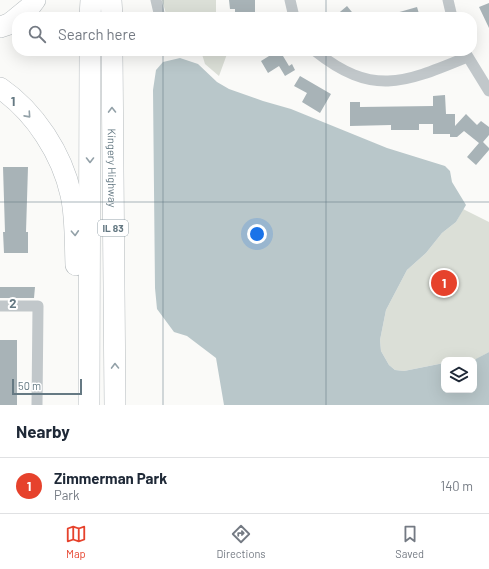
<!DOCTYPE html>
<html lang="en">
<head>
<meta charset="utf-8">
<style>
	:root { --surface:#fff; --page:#f6f6f7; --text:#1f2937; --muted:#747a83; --line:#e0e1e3; --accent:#e6422c }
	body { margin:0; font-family:Barlow,sans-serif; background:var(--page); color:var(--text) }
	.controls { position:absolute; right:12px; bottom:12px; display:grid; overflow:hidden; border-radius:8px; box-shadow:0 4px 16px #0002 }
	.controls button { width:36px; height:36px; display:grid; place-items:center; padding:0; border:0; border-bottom:1px solid var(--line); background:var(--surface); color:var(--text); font:20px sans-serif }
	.scale { position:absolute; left:12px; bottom:10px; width:70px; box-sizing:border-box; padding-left:4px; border:2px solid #657983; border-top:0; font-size:11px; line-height:14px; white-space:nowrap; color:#657983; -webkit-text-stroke:3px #fff; paint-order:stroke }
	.you { position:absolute; left:257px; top:234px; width:14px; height:14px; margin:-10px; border:3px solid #fff; border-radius:50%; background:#1a73e8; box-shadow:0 0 0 6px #1a73e833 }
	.badge { display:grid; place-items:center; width:26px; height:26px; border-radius:50%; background:var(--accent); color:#fff; font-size:13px; font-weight:700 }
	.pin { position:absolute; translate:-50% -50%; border:2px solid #fff; box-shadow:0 1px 4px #0006 }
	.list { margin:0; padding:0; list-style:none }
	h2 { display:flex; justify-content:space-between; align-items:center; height:52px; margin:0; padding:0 16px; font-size:17px }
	h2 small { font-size:13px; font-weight:400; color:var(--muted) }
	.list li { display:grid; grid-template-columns:26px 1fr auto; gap:12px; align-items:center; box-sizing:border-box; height:56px; padding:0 16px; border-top:1px solid var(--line) }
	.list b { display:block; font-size:15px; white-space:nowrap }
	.list p { margin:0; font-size:13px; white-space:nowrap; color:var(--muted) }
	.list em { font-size:13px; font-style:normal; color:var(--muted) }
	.icon { flex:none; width:22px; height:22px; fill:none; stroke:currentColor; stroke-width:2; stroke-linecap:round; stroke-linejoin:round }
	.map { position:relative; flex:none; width:489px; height:405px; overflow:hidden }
	.search { position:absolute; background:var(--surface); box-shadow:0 4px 16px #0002; left:12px; right:12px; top:12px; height:44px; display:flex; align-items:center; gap:10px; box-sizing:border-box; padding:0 14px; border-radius:16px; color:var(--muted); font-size:15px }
	.sheet { height:108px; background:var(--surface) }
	nav { display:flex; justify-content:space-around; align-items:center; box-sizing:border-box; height:56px; border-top:1px solid var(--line); background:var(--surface); font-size:11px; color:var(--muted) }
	nav a { display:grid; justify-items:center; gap:2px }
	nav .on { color:var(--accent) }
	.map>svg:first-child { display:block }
</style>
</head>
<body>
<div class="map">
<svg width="489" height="405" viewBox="0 0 489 405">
	<rect width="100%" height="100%" fill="#fafaf8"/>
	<path fill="#dbdfd7" d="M162 0H216V17H167Z
		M201 51H226L227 54 219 76 205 64Z
		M463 209 489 222V352L475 360 459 359 444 360V363L404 371 395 370 389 365 381 351 380 340 386 310 407 270 426 253 442 233 456 222Z"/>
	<path fill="#b9c7ca" d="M180 58 198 64 217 82 229 89 263 101 291 109 387 148 445 166 450 171 452 182 466 205 456 222 442 233 426 253 407 270 386 310 380 340 381 351 389 365 395 370 404 371 444 363V390H474V360L489 352V405H224L216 358 187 336 174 332 157 309 155 288 153 90 156 70 163 62Z"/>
	<path fill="#a8b3b7" d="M229 0H255V17H235V9H230Z
		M489 3V28L479 7Z
		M347 6 356 17H334Z
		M417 7 420 17H390L389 15Z
		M277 51H280L289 66 292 64 295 70 285 76 279 66 268 73 261 61Z
		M300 76 331 94 320 113 302 102 307 93 294 86Z
		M445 95 446 114H455V126L466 114 477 125 481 121 489 127V135L483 142 489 148V150L476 165 467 157 479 143 464 131 457 137H450V134H433V124H419V130H391V125L350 126V102H360V107L433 106V96Z
		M3 167H28L26 232H28V253H4L3 232H5Z
		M0 287H35L34 298H0Z
		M0 340H17V405H0Z"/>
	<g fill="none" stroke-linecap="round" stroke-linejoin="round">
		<defs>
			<g id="motorway">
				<path d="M111 0 112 17"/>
				<path d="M18 17 29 8 35 0"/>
				<path d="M90 17 91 0"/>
				<path d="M0 27 9 24 17 18"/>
				<path id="s1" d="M112 51 115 405"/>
				<path d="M0 88C35 112 62 154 71 195 76 217 75 242 76 265"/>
				<path d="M89 405 90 51"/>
			</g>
		</defs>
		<use href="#motorway" stroke="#b4babd" stroke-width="22"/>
		<path stroke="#c1c7ca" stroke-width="11" d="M156 0 160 17
			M290 0 294 17
			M448 0 452 17
			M315 51C373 97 404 83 467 57
			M465 52 489 91
			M0 306H38L37 405"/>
		<use href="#motorway" stroke="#fff" stroke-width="21"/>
	</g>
	<defs><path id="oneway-chevron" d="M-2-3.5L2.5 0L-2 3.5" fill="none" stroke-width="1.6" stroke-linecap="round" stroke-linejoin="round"/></defs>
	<g stroke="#93a1a8">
		<use href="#oneway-chevron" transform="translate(112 110) rotate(-91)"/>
		<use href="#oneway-chevron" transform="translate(28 115) rotate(48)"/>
		<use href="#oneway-chevron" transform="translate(90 160) rotate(90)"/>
		<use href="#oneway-chevron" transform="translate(75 233) rotate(87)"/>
		<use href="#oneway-chevron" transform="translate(115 366) rotate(-91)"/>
	</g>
	<path fill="none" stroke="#657983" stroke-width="1" stroke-opacity="0.55" d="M163 0V17M326 0V17M163 51V405M326 51V405M0 202H489"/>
	<g text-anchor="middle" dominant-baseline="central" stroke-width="4" stroke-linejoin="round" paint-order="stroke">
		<rect fill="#fff" stroke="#93a1a8" stroke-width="1" x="98" y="220" width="30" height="16" rx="3"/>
		<g font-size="10" font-weight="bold" fill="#657983">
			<text x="113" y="228">IL 83</text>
		</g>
		<g font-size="11" fill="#657983" stroke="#fff">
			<text stroke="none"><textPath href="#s1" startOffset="117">Kingery Highway</textPath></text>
		</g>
	</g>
	<g font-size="13" text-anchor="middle" font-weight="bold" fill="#657983" stroke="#fff" stroke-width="4" stroke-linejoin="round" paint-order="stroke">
		<text x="13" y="106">1</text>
		<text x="13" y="308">2</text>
	</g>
</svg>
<div class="controls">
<button><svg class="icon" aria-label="layers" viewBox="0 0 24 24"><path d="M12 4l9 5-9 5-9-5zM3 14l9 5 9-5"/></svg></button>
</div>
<div class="scale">50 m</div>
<div class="you"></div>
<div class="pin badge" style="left:444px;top:283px">1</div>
<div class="search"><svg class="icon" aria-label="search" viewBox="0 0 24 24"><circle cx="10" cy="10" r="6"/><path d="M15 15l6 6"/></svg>Search here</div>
</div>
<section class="sheet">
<h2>Nearby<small></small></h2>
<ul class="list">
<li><span class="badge">1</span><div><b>Zimmerman Park</b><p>Park</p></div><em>140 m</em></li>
</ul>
</section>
<nav>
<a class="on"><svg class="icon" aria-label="map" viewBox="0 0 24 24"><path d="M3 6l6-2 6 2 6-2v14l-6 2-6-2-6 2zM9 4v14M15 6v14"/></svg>Map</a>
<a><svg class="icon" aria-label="directions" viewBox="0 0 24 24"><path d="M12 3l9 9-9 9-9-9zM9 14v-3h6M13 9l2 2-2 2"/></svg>Directions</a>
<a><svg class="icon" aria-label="saved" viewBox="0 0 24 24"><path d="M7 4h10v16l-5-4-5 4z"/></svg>Saved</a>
</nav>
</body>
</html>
